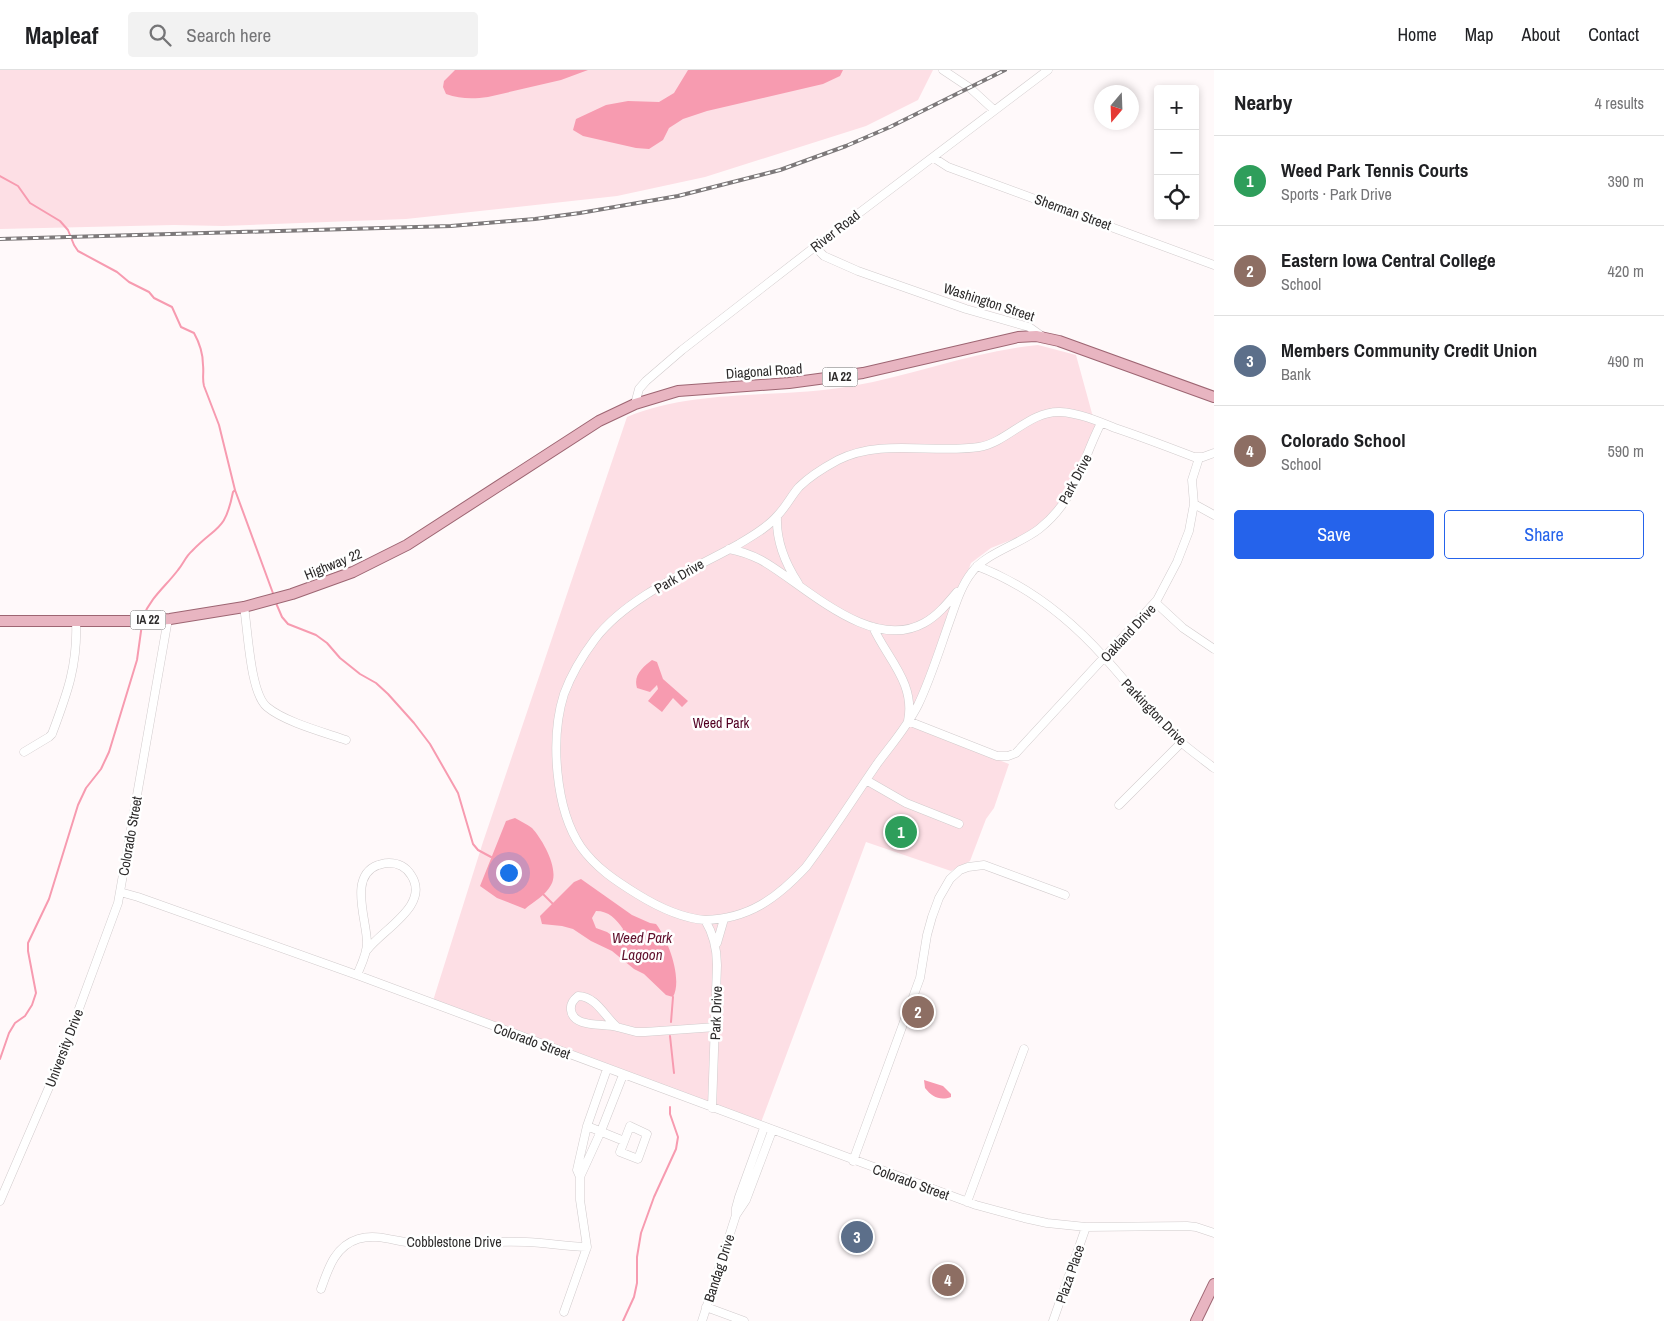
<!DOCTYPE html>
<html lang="en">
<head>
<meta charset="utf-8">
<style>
	:root { --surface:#fff; --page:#f2f2f2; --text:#202124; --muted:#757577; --line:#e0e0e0; --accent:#2563eb }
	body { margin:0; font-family:"Archivo Narrow",sans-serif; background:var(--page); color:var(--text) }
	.controls { position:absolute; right:15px; top:15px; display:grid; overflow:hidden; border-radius:5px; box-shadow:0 2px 8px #0003 }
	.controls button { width:45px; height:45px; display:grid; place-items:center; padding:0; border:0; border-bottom:1px solid var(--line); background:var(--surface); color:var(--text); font:25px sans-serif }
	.compass { position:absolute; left:1094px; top:15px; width:45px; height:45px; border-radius:50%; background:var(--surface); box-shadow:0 2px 8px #0003; rotate:199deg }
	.you { position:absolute; left:508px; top:802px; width:18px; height:18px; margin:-12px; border:4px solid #fff; border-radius:50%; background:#1a73e8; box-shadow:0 0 0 8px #1a73e833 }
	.badge { display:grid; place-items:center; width:32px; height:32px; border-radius:50%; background:var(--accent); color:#fff; font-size:16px; font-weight:700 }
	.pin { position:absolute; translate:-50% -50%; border:2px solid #fff; box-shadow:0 1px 5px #0006 }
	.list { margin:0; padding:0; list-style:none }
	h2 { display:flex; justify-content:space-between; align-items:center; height:65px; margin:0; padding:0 20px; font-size:21px }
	h2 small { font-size:16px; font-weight:400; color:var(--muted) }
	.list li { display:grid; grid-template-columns:32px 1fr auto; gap:15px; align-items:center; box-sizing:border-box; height:90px; padding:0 20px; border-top:1px solid var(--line) }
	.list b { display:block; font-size:19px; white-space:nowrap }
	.list p { margin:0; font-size:16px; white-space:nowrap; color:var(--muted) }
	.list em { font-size:16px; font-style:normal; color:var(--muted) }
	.actions { display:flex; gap:10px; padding:15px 20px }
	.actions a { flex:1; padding:11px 0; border:1px solid var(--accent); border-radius:5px; text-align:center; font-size:18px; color:var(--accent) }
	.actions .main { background:var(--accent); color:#fff }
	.icon { flex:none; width:28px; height:28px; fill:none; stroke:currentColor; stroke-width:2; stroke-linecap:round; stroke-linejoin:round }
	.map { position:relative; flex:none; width:1214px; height:1251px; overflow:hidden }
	header { display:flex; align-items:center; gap:30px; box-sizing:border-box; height:70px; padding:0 25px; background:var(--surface); border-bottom:1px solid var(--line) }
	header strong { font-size:24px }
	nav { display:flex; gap:28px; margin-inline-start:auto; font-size:18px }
	.search { width:350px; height:45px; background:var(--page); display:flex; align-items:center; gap:12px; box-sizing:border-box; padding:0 18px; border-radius:5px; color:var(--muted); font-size:19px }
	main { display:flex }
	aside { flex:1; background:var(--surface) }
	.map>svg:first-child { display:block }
</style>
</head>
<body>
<header>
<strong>Mapleaf</strong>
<div class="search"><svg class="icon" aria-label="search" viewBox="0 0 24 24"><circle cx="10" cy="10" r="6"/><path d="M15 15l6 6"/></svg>Search here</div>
<nav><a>Home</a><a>Map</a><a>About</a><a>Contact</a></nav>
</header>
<main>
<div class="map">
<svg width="1214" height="1251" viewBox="0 0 1214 1251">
	<rect width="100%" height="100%" fill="#fff9fa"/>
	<path fill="#fddfe5" d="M0 0H933L918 30 866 56 705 107 617 126 406 149 223 156 174 155 0 159Z
		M1038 275 1076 285 1096 358 1073 415 1053 441 1029 463 991 478 971 493 954 537 925 618 908 652 913 656 1009 694 994 738 986 749 970 791 951 801 866 772 760 1055 432 934 483 772 627 347C697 318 778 329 852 316 915 305 974 281 1038 275Z"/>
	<path fill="#f79bb0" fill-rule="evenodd" d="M455 0H588L561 10 488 27C473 29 460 29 446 24L443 17 444 11Z
		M688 0H843L840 6 823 14 707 41 683 49 669 58 663 70 649 79 636 78 583 66 573 60 576 49 606 35 628 31 659 32 674 23Z
		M652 590 657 592 663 609 688 631 682 637 673 628 662 642 648 631 658 619 657 615 650 622 637 618C633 605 643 597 652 590Z
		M515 748C520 751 527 754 532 758 543 770 560 800 551 815 546 825 533 832 525 839L497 828 480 816 506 751Z
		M581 809 632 845 650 853 656 854C668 869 683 909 673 927L666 925 644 904 634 899 612 881 591 871 573 859 562 856 542 854 540 846 574 812ZM596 841C609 841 616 849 623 859L620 869H617L607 862 596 858 592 848Z
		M924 1010 943 1016 951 1024V1027C940 1031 932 1027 925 1018Z"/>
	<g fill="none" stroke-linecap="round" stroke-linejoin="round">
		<path stroke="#f79bb0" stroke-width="2" d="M0 106 18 116 30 133 60 151 68 160 74 175 78 181 117 202 129 212 149 222 154 228 172 237 181 257 194 263C199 272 203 284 203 295 204 303 202 309 204 316L219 355 235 420 274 526
			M276 533 282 547 288 554 316 565 327 573 340 588 360 604 376 613 388 624 414 653 430 674 458 723 473 774 478 780 491 787
			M143 547C151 527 166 516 178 500 183 494 186 486 192 481 217 455 225 462 233 422L235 420
			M543 824 553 834
			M671 952 673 927
			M670 966 674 1003
			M0 989 9 963 15 953 25 946 32 935 36 923 28 881V873L49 829 78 735 86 718 101 699 109 682 137 590 142 554
			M623 1251 634 1227 637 1213V1187L641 1163 654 1127 676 1079 678 1067 670 1044V1037"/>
		<defs>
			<path id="minor" d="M943 0 970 18 994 40
				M934 88 948 97 1214 195
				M815 177 824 186 858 201 966 239 1029 257 1043 267
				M635 334 639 319 646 311 682 280 834 162 1048 0
				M1194 434 1214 445
				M777 447C776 471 785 493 798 513
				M729 479C740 481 751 485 761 490 804 514 870 583 924 553 937 546 947 534 957 522
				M977 496C1027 515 1068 547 1104 587 1128 613 1149 642 1175 667 1187 678 1201 688 1214 698
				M1156 533 1183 558 1214 579
				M244 537C248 560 250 623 267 637 285 652 323 662 346 670
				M873 557C886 587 916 613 908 651L997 686H1008L1016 683 1157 530 1177 492 1189 461 1194 434 1192 410 1199 388
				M24 682 49 667 52 664C67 624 78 595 76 551
				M866 710 906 733 959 754
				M1119 735 1182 672
				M120 822 138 827 357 905 976 1135 1024 1148 1047 1153 1086 1157 1187 1156 1196 1157 1214 1163
				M705 850C749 849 777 828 806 797 831 764 853 729 877 694 891 675 907 657 918 635 931 608 940 578 950 550 956 533 961 516 972 502 986 483 1020 474 1039 459 1077 429 1081 392 1101 353
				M717 873 724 849
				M357 905C361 895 367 884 367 873 367 850 348 806 378 795 382 794 384 793 389 793 398 793 406 797 411 805 431 835 383 859 367 880
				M578 926C596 926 605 947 617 957 603 953 573 958 571 940 570 934 573 930 578 926Z
				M617 957 636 962H645L716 957
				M712 1038 717 895C717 878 714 865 705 850 680 848 658 837 637 824 616 811 596 798 581 777 555 739 550 668 564 624 571 605 583 585 595 569 628 526 692 500 739 474 752 466 767 458 777 446 786 437 791 426 799 417 810 406 825 397 838 390 881 368 933 384 979 377 1008 372 1029 341 1060 342 1079 343 1098 351 1115 358 1142 367 1168 377 1194 387H1203L1214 383
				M587 1056 624 1071
				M630 1056 647 1064 638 1089 620 1082Z
				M853 1091 920 908 927 865 932 847 939 828 950 809 960 800 968 797 984 795 1065 825
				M580 1107 601 1061 623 1005
				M0 1131 56 1001 118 833 168 549
				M967 1132 1024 979
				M736 1145V1138L739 1127 764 1058
				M321 1219C328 1199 335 1176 358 1169 377 1163 396 1172 414 1173 451 1176 489 1170 526 1172 546 1173 566 1176 587 1177
				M706 1237 744 1251
				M564 1242 587 1177 580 1130V1107L577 1100 587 1056 607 999
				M702 1251 736 1145 746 1130 772 1061
				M1053 1251 1086 1157"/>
			<path id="major" d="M0 551H135L170 549 244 537 292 524 353 502 407 475 599 351 635 334 678 321 789 313 863 303 1018 267 1036 266 1059 271 1214 327
				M1196 1251 1214 1214"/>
		</defs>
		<use href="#minor" stroke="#d1cbcc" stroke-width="9"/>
		<use href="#major" stroke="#9d6572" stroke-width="12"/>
		<use href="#minor" stroke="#fff" stroke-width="8"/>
		<use href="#major" stroke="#e8b5c1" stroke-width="10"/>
		<defs>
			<path id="rail" d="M0 169 451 156 535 149 580 143 678 126 780 100 846 76 890 57 1005 0"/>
		</defs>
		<use href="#rail" stroke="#7d797a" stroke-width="4"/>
		<use href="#rail" stroke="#fff" stroke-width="2" stroke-dasharray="5.5" stroke-linecap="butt"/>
	</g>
	<g text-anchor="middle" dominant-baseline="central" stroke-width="5" stroke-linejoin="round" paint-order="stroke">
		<g fill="#fff" stroke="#6c6b6b" stroke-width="1">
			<rect x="822.5" y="297.5" width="35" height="19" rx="4"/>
			<rect x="130.5" y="540.5" width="35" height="19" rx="4"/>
		</g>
		<g font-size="12" font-weight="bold" fill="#2d2b2b">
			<text x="840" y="307">IA 22</text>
			<text x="148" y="550">IA 22</text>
		</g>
		<g font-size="14" fill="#2d2b2b" stroke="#fff">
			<text transform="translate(1073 142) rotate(20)">Sherman Street</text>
			<text transform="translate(835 161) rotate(-38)">River Road</text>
			<text transform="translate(989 232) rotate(18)">Washington Street</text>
			<text transform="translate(764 301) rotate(-4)">Diagonal Road</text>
			<text transform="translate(1075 409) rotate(-62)">Park Drive</text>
			<text transform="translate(333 494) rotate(-22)">Highway 22</text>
			<text transform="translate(679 506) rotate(-30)">Park Drive</text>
			<text transform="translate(1128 563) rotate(-47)">Oakland Drive</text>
			<text transform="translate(1154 642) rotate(46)">Parkington Drive</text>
			<text transform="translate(130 766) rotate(-80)">Colorado Street</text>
			<text transform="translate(716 943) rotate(-88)">Park Drive</text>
			<text transform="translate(532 971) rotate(20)">Colorado Street</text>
			<text transform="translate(64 978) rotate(-69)">University Drive</text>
			<text transform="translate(911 1112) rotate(20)">Colorado Street</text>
			<text x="454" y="1172">Cobblestone Drive</text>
			<text transform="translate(719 1198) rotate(-72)">Bandag Drive</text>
			<text transform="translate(1070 1204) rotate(-71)">Plaza Place</text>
		</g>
		<g font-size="14" fill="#530023" stroke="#fff">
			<text x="721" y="653">Weed Park</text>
		</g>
		<g font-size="15" font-style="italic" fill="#60102d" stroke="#fff">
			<text x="642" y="867">Weed Park<tspan x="642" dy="17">Lagoon</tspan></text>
		</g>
	</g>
</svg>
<div class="controls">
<button>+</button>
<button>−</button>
<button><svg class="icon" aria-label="locate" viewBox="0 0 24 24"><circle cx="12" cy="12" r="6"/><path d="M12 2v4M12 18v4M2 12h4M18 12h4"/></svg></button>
</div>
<svg class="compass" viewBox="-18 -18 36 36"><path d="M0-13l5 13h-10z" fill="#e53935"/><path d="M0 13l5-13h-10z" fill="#757577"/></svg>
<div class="you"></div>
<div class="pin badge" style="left:901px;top:762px;background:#2e9e5b">1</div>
<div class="pin badge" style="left:918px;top:942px;background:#8d6e63">2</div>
<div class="pin badge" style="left:857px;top:1167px;background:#5c6f8a">3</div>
<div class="pin badge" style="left:948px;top:1210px;background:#8d6e63">4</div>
</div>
<aside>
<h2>Nearby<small>4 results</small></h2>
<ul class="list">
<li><span class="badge" style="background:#2e9e5b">1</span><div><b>Weed Park Tennis Courts</b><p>Sports · Park Drive</p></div><em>390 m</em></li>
<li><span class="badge" style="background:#8d6e63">2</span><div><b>Eastern Iowa Central College</b><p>School</p></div><em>420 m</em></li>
<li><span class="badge" style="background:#5c6f8a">3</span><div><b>Members Community Credit Union</b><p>Bank</p></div><em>490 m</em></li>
<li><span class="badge" style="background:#8d6e63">4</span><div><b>Colorado School</b><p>School</p></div><em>590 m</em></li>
</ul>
<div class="actions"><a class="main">Save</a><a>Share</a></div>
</aside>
</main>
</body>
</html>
